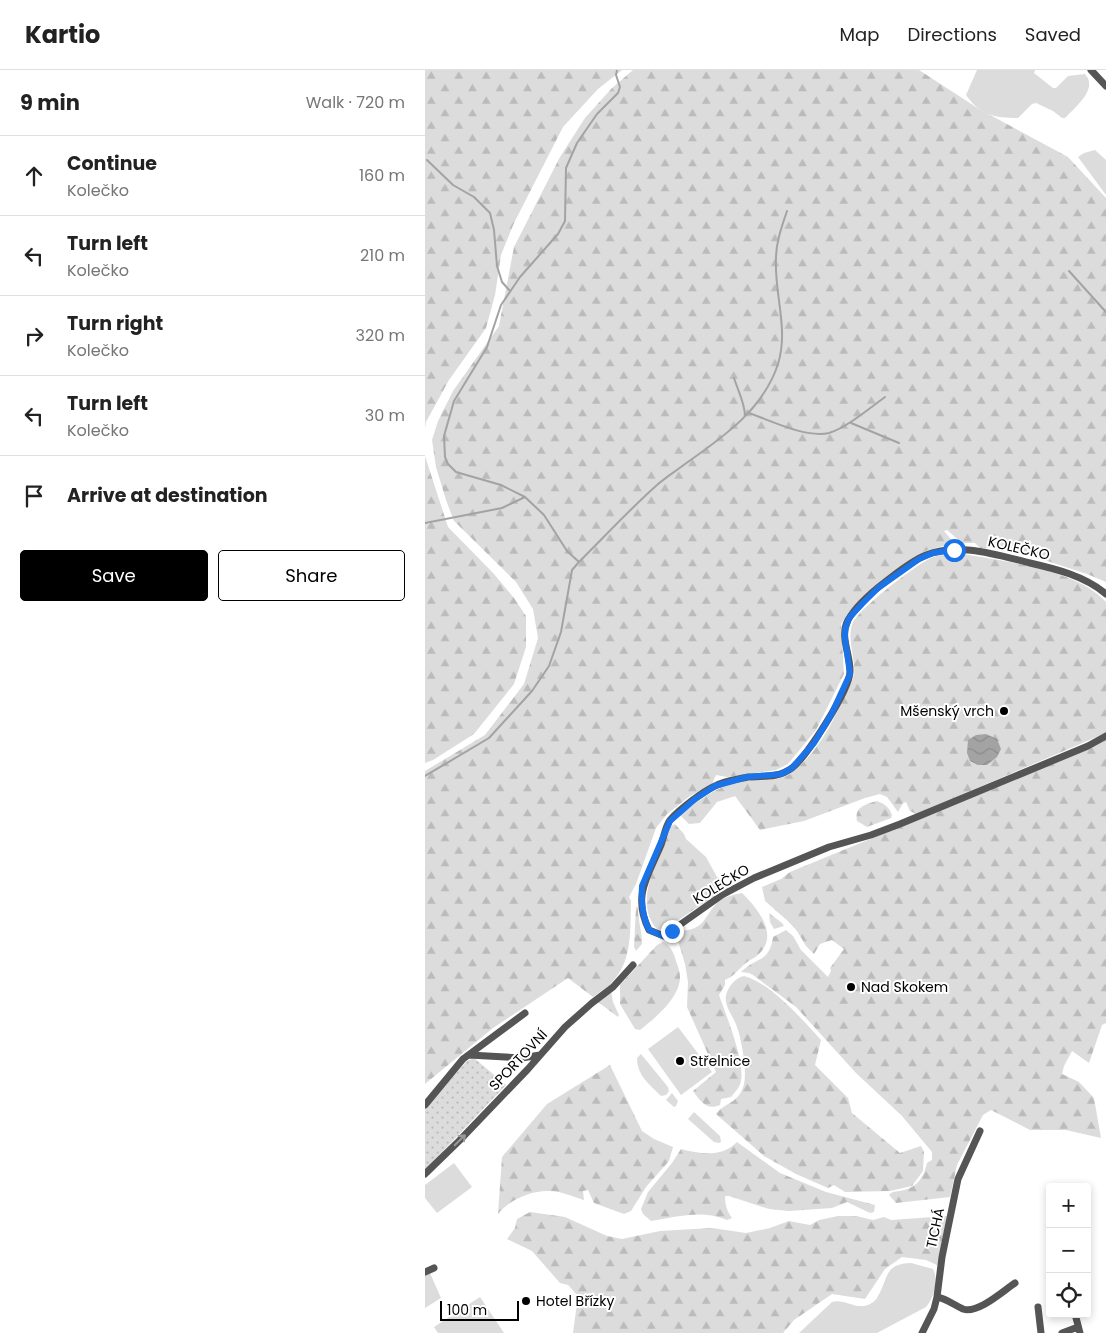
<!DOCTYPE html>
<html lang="en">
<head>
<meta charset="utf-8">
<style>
	:root { --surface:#fff; --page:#f2f2f2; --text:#222; --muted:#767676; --line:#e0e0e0; --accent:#000 }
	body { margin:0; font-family:Poppins,sans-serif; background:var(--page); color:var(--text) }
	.controls { position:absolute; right:15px; bottom:15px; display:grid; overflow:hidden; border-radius:5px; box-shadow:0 2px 8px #0003 }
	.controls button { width:45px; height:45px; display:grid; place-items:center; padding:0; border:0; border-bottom:1px solid var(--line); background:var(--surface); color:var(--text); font:25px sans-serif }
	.scale { position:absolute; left:15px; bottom:12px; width:79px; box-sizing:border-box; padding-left:5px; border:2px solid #000; border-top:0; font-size:14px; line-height:18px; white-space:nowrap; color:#000; -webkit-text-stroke:4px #fff; paint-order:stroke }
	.stop { position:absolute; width:15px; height:15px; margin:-11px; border:4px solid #1a73e8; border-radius:50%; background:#fff }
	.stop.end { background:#1a73e8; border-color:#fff; box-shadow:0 1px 5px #0008 }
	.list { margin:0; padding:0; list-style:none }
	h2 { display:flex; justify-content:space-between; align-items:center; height:65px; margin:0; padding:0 20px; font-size:21px }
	h2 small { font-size:16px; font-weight:400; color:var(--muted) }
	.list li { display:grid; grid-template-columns:32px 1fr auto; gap:15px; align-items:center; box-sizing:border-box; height:80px; padding:0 20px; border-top:1px solid var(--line) }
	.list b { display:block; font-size:19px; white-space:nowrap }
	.list p { margin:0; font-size:16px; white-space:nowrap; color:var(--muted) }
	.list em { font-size:16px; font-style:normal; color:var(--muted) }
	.actions { display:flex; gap:10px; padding:15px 20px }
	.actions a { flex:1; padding:11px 0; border:1px solid var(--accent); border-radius:5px; text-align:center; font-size:18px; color:var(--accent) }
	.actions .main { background:var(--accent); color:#fff }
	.icon { flex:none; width:28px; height:28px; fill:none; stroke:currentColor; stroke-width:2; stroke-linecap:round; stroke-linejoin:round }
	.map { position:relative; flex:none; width:681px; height:1263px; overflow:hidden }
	header { display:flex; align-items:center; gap:30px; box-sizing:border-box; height:70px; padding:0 25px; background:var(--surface); border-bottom:1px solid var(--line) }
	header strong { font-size:24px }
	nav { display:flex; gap:28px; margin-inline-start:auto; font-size:18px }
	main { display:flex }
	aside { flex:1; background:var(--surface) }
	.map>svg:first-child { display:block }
</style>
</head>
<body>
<header>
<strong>Kartio</strong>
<nav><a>Map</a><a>Directions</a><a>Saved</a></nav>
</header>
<main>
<aside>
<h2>9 min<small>Walk · 720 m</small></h2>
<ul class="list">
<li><svg class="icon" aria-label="ahead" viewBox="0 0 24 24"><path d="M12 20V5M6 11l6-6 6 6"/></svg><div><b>Continue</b><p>Kolečko</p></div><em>160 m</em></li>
<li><svg class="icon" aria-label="left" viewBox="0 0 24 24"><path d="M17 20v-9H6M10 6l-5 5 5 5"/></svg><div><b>Turn left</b><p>Kolečko</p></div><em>210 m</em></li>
<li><svg class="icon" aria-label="right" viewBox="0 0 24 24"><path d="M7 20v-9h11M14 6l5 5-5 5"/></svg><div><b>Turn right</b><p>Kolečko</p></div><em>320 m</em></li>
<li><svg class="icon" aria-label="left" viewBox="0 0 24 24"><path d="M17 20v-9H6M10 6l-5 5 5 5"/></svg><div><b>Turn left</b><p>Kolečko</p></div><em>30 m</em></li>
<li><svg class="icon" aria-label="arrive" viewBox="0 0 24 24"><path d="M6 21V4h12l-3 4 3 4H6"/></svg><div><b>Arrive at destination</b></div></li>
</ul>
<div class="actions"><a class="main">Save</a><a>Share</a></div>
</aside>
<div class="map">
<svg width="681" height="1263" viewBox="0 0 681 1263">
	<defs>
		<pattern id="forest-firs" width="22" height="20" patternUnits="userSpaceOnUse" patternTransform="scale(1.25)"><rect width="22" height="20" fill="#dcdcdc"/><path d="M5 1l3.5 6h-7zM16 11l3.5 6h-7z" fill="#bbb"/></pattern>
		<pattern id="garden-dots" width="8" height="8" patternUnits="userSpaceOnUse" patternTransform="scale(1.25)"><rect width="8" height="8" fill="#dcdcdc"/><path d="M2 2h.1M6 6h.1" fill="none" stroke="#bbb" stroke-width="1.8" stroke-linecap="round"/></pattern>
		<pattern id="water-waves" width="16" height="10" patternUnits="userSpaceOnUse" patternTransform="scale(1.25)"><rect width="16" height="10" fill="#a3a3a3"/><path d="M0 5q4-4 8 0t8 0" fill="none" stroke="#8b8b8b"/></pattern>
	</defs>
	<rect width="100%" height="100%" fill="#fff"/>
	<path fill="#dcdcdc" d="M552 0H610L609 3 628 18H631L643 6 660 4C674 19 649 38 640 48H637L628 41 611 33 607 34 593 48C569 48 555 45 541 25Z
		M670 80 681 90V125L653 87 659 83Z
		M253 957 287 1002 256 1025 223 979Z
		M216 984 243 1017 244 1021 241 1025 236 1026C224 1014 212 1005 212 988Z
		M247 1023 253 1031 251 1036 249 1037 241 1030Z
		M269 1042 295 1066 296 1072 294 1073 289 1072 263 1049Z
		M29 1093 47 1117 12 1143 0 1128V1115Z
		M486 1193 508 1199C514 1211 509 1227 501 1237L452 1263H374L407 1232C420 1228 431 1241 445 1234 449 1232 451 1230 453 1226 464 1207 459 1194 486 1193Z
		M5 1203 16 1228 0 1238V1205Z
		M55 1227 79 1263H13L9 1257Z"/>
	<path fill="url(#forest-firs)" d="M0 0H197L173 19 138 57 89 153 76 185 70 225 61 258 24 310 1 352 0 358Z
		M208 0H494L554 39 643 87 681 128V512L662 504 583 478H555L550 473H537L522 460 519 461 529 473 500 481 474 498 457 510 423 543 416 554 419 604 391 660 363 694 351 700 302 707 291 705 287 714 265 726 242 744 231 758 211 814 204 827 206 831C205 858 208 891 187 912 182 918 174 922 168 927L143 908 68 958 0 1014V701L60 665 99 614 113 568 108 539 91 512 29 451 21 430 11 397 7 370 13 351 28 321 74 256 89 177 135 87 160 48 187 18Z
		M0 386 23 457 69 504 89 528 101 546V577L89 614 49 664 8 690 0 693Z
		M538 484C579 491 653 500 681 532V663L491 744 485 741 481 732 478 733 473 742 462 727 455 724 440 728 379 751 335 760 310 726 292 732 275 753 264 754 255 745C272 731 293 716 314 712 333 708 354 714 369 701 394 680 409 651 421 622 424 617 428 610 429 604 431 589 422 571 427 555 431 540 489 497 504 489 514 484 527 484 538 484Z
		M681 670V953L677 955 664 993 647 981 639 996 637 1004 654 1012 669 1028 676 1068 641 1060H605L566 1040 558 1045 532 1095 525 1127 471 1133 464 1125C468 1120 473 1122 479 1120 493 1117 499 1106 502 1093L507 1090V1082L477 1046 431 1003 371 937 328 905 324 903 316 902C331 886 344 894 348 867L361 860 368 866 376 880 403 907 406 901 405 898 419 879 407 870 395 874 389 884 381 876 372 861 364 852 340 831 337 817 356 809 365 802 669 677Z
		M452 731C460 734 464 737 467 745L466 748 442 757 432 751C429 737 441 734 452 731Z
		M250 754 259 764 261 769 281 787 292 807 297 809 304 816 243 857 233 860C206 834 235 784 246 756Z
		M317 823C331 837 355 864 334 884 331 888 325 889 321 893 313 899 310 906 300 910V915L294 925C301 945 320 991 316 1011 315 1017 310 1022 306 1027L296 1029 295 1035C282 1041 275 1031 268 1021L291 1002 262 937 263 912 260 894 251 864 255 861C280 859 277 850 291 834 297 827 308 825 317 823Z
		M211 836 213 838C213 850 217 862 217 874L211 881 209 877Z
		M344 843 357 853 359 856 349 859 345 852Z
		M238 872C246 875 249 884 251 891 253 896 255 902 255 907 255 928 230 948 215 960L210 959 195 934V915L232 875Z
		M319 906C344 912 378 950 396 970L390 995 423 1028 427 1043 475 1083 496 1076 499 1082 498 1101 487 1116 465 1121 420 1122 409 1115 403 1118 371 1104 339 1086 291 1044C300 1032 314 1034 319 1014 322 1001 317 973 313 960 311 951 303 942 301 932 299 921 309 908 319 906Z
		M186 921 188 932 194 945 193 947 173 932Z
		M185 995 217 1061 229 1069 248 1077 244 1091 221 1117 206 1141 199 1144 169 1133 163 1120 158 1121 159 1130C148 1127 136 1121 125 1121 106 1120 84 1130 73 1144L77 1087 122 1034Z
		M312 1072 355 1103 401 1122 450 1135 449 1142 445 1143 422 1132 407 1138 364 1141 344 1139 304 1126H300C300 1135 302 1141 307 1148L302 1150C278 1139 250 1147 226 1151L218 1144 216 1139 223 1122 247 1093 256 1079C276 1084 296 1088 312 1072Z
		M105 1142 140 1147 182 1166 197 1169 235 1161 287 1158 321 1163 345 1158 364 1151 385 1155 394 1150 413 1146H431L448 1150 459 1147 466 1150 522 1146 512 1195 501 1190 477 1187 460 1199 440 1229 407 1224 369 1250 358 1263H148L153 1226 143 1215 135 1213 107 1181 82 1169 90 1158 92 1149Z"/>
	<path fill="url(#garden-dots)" d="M49 988 81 1015 0 1100V1039L42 991Z"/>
	<path fill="url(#water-waves)" d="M561 664 572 669 576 679 572 687 562 695H553L545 691 542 683 543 670 551 665Z"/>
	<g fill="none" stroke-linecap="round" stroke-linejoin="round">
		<path stroke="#a3a3a3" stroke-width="2" d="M2 90 28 115 49 127 65 143 69 160 72 196 77 212 85 221
			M644 201 681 242
			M309 308C313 321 320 333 320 346
			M324 343C347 351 380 368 404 363 421 358 445 338 460 327
			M426 353 474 373
			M0 453 77 438 100 427
			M154 492C180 466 205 439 232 415 241 407 251 401 260 394 298 367 338 340 353 294 364 259 349 224 351 188 351 172 357 156 362 141
			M0 706 64 668 107 621 124 596 136 562 147 500 154 492 142 481 119 445 100 427 76 415 31 402 23 394 20 387 19 366 29 331 62 277 76 235 95 207 133 164 140 151 141 98 152 73 172 44 193 23 195 17 191 5 192 0"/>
		<path stroke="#555" stroke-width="7" d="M666 0 681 16
			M681 524C660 506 631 499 605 493 572 485 534 472 501 485 486 491 472 503 460 512 447 522 431 536 423 550 414 567 426 585 425 602 424 621 382 686 367 698 354 708 338 706 323 707 313 709 299 711 290 716 277 722 255 739 245 750 240 757 239 767 236 775 223 806 207 826 224 860L239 866 297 825 329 808 404 777 446 765 475 754 663 676 681 666
			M44 985 97 988 115 985
			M0 1035 38 989 100 943
			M0 1104 34 1071 103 999 140 957 167 933 188 917 208 895
			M0 1202 9 1198
			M512 1227C522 1229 529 1235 538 1239 553 1244 578 1221 590 1213
			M613 1237 616 1263
			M650 1244 655 1263
			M497 1263 509 1239 512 1227 517 1187 533 1109 555 1061
			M637 1263 653 1257"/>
	</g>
	<defs><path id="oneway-shaft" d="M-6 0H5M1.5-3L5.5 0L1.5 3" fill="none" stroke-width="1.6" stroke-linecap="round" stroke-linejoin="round" transform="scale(1.25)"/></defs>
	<use stroke="#999" href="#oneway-shaft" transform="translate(35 1070) rotate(-45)"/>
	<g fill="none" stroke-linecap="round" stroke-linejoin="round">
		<path stroke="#1a73e8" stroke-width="6" d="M247 861 238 866 224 860C217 846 216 832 217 816L245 751 270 729 290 716 297 714 322 707 356 704 367 698 389 673 406 645 425 604 420 569V560L424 548 437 534 453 518 494 489 508 483 529 480"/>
	</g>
	<g fill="#000" stroke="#fff" stroke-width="2">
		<circle cx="579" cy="641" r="5"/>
		<circle cx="426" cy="917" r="5"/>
		<circle cx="255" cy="991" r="5"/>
		<circle cx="101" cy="1231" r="5"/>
	</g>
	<g text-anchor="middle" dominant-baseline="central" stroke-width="4" stroke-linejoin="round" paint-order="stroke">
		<g font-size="14" fill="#000" stroke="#fff">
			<text transform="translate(594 478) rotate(13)">KOLEČKO</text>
			<text transform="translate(296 814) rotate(-31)">KOLEČKO</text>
			<text transform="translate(93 990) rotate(-47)">SPORTOVNÍ</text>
			<text transform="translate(510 1158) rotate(-78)">TICHÁ</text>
		</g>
		<g font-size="14" fill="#000" stroke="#fff" text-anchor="start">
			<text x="569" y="641" text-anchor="end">Mšenský vrch</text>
			<text x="436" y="917">Nad Skokem</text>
			<text x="265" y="991">Střelnice</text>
			<text x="111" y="1231">Hotel Břízky</text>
		</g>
	</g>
</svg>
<div class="controls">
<button>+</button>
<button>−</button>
<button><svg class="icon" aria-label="locate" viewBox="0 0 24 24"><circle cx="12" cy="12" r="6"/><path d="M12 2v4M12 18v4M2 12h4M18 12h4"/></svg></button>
</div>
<div class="scale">100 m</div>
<div class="stop" style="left:529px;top:480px"></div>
<div class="stop end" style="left:247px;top:861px"></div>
</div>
</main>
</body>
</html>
